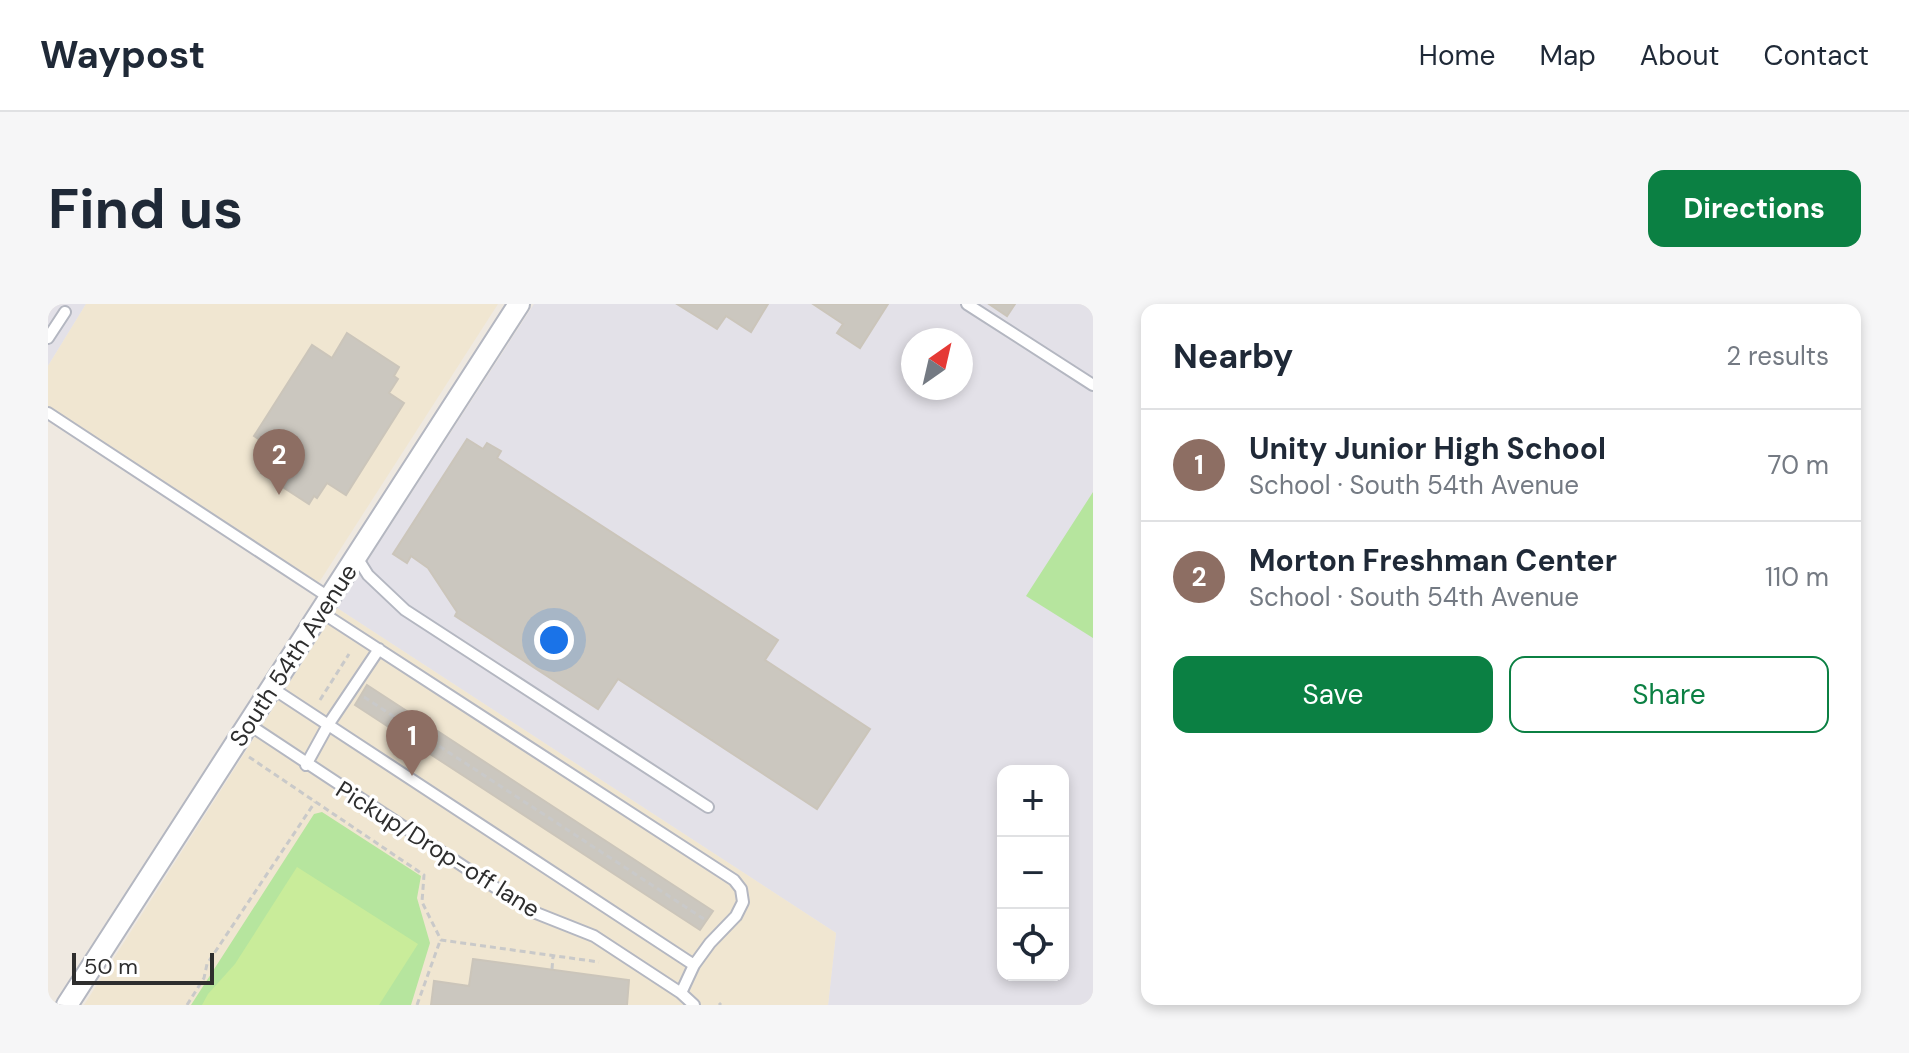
<!DOCTYPE html>
<html lang="en">
<head>
<meta charset="utf-8">
<style>
	:root { --surface:#fff; --page:#f6f6f7; --text:#1f2937; --muted:#747a83; --line:#e0e1e3; --accent:#0b8043 }
	body { margin:0; font-family:"DM Sans",sans-serif; background:var(--page); color:var(--text) }
	.controls { position:absolute; right:24px; bottom:24px; display:grid; overflow:hidden; border-radius:16px; box-shadow:0 4px 12px #0003 }
	.controls button { width:72px; height:72px; display:grid; place-items:center; padding:0; border:0; border-bottom:2px solid var(--line); background:var(--surface); color:var(--text); font:40px sans-serif }
	.compass { position:absolute; left:853px; top:24px; width:72px; height:72px; border-radius:50%; background:var(--surface); box-shadow:0 4px 12px #0003; rotate:34deg }
	.scale { position:absolute; left:24px; bottom:20px; width:142px; box-sizing:border-box; padding-left:8px; border:4px solid #2e2e2e; border-top:0; font-size:22px; line-height:28px; white-space:nowrap; color:#2e2e2e; -webkit-text-stroke:6px #fff; paint-order:stroke }
	.you { position:absolute; left:506px; top:336px; width:28px; height:28px; margin:-20px; border:6px solid #fff; border-radius:50%; background:#1a73e8; box-shadow:0 0 0 12px #1a73e833 }
	.badge { display:grid; place-items:center; width:52px; height:52px; border-radius:50%; background:var(--accent); color:#fff; font-size:26px; font-weight:700 }
	.pin { position:absolute; translate:-50% -66px; filter:drop-shadow(0 2px 4px #0008) }
	.pin::after { content:''; position:absolute; top:42px; width:28px; height:24px; background:inherit; clip-path:polygon(0 0,100% 0,50% 100%) }
	.list { margin:0; padding:0; list-style:none }
	h2 { display:flex; justify-content:space-between; align-items:center; height:104px; margin:0; padding:0 32px; font-size:34px }
	h2 small { font-size:26px; font-weight:400; color:var(--muted) }
	.list li { display:grid; grid-template-columns:52px 1fr auto; gap:24px; align-items:center; box-sizing:border-box; height:112px; padding:0 32px; border-top:2px solid var(--line) }
	.list b { display:block; font-size:30px; white-space:nowrap }
	.list p { margin:0; font-size:26px; white-space:nowrap; color:var(--muted) }
	.list em { font-size:26px; font-style:normal; color:var(--muted) }
	.actions { display:flex; gap:16px; padding:24px 32px }
	.actions a { flex:1; padding:18px 0; border:2px solid var(--accent); border-radius:16px; text-align:center; font-size:28px; color:var(--accent) }
	.actions .main { background:var(--accent); color:#fff }
	.icon { flex:none; width:44px; height:44px; fill:none; stroke:currentColor; stroke-width:2; stroke-linecap:round; stroke-linejoin:round }
	.map { position:relative; flex:none; width:1045px; height:701px; overflow:hidden; border-radius:16px }
	header { display:flex; align-items:center; gap:48px; box-sizing:border-box; height:112px; padding:0 40px; background:var(--surface); border-bottom:2px solid var(--line) }
	header strong { font-size:38px }
	nav { display:flex; gap:44px; margin-inline-start:auto; font-size:28px }
	.intro { display:flex; align-items:center; justify-content:space-between; box-sizing:border-box; height:192px; padding:0 48px }
	h1 { margin:0; font-size:56px }
	.button { padding:20px 36px; border-radius:16px; background:var(--accent); color:#fff; font-size:28px; font-weight:700 }
	main { display:flex; gap:48px; padding:0 48px }
	aside { flex:1; background:var(--surface); border-radius:16px; box-shadow:0 4px 12px #0003 }
	.map>svg:first-child { display:block }
</style>
</head>
<body>
<header>
<strong>Waypost</strong>
<nav><a>Home</a><a>Map</a><a>About</a><a>Contact</a></nav>
</header>
<div class="intro"><h1>Find us</h1><a class="button">Directions</a></div>
<main>
<div class="map">
<svg width="1045" height="701" viewBox="0 0 1045 701">
	<rect width="100%" height="100%" fill="#efe9e1"/>
	<path fill="#e3e1e8" fill-rule="evenodd" d="M0 0H38L0 62Z
		M486 0H1045V701H780L788 629 289 304ZM865 36H913V84H865ZM955 467H1015V671H955Z"/>
	<path fill="#f0e6d1" d="M38 0H450L270 280 0 102V62Z
		M289 304 788 629 780 701H36Z"/>
	<path fill="#b6e59e" d="M1045 188V334L978 292Z
		M274 508 373 572 369 594 382 639 363 701H143L266 510Z"/>
	<path fill="#c9ec9a" d="M249 563 370 640 331 701H154L160 690 187 660Z"/>
	<path fill="#cbc7bf" stroke="#cbc5ba" stroke-width="2" d="M629 0H720L703 28 678 12 669 25Z
		M765 0H840L812 44 789 29 795 20Z
		M941 0H967L959 12Z
		M299 29 351 63 346 72 350 75 341 89 356 99 298 191 279 179 269 194 266 192 261 200 213 169 228 146 206 132 264 41 284 54Z
		M419 135 435 145 439 139 453 147 449 154 730 336 717 356 822 425 769 505 570 375 550 405 407 312 409 308 380 264 363 252 359 259 345 250Z
		M319 381 665 607 652 626 307 401Z
		M425 655 581 676 579 701H383L386 677 421 682Z"/>
	<g fill="none" stroke-linecap="round" stroke-linejoin="round">
		<defs>
			<path id="lane" d="M919 0 1045 81
				M0 34 17 8
				M0 109 282 294
				M308 252 320 271 357 306 660 503
				M224 384 646 661 662 639 688 612 695 598 693 585 686 576 273 308
				M200 420 483 607 546 632 633 689 646 701
				M258 461 280 421 331 345
				M633 689 646 661"/>
			<path id="street" d="M19 701 471 0"/>
		</defs>
		<use href="#lane" stroke="#b4b7c1" stroke-width="14"/>
		<use href="#street" stroke="#b4b7c1" stroke-width="24"/>
		<path stroke="#c9c9c9" stroke-width="3" stroke-dasharray="6 4" stroke-linecap="butt" d="M316 393 659 617
			M272 396 301 350
			M201 453 376 571 374 598 393 636 551 658
			M504 665 505 653
			M671 699 673 701
			M139 701 156 674 159 660 267 498
			M369 701 392 637"/>
		<use href="#lane" stroke="#fff" stroke-width="10"/>
		<use href="#street" stroke="#fff" stroke-width="20"/>
	</g>
	<g text-anchor="middle" dominant-baseline="central" stroke-width="7" stroke-linejoin="round" paint-order="stroke">
		<g font-size="24" fill="#2e2e2e" stroke="#fff">
			<text transform="translate(245 351) rotate(-57)">South 54th Avenue</text>
			<text transform="translate(390 545) rotate(32)">Pickup/Drop-off lane</text>
		</g>
	</g>
</svg>
<div class="controls">
<button>+</button>
<button>−</button>
<button><svg class="icon" aria-label="locate" viewBox="0 0 24 24"><circle cx="12" cy="12" r="6"/><path d="M12 2v4M12 18v4M2 12h4M18 12h4"/></svg></button>
</div>
<svg class="compass" viewBox="-18 -18 36 36"><path d="M0-13l5 13h-10z" fill="#e53935"/><path d="M0 13l5-13h-10z" fill="#747a83"/></svg>
<div class="scale">50 m</div>
<div class="you"></div>
<div class="pin badge" style="left:364px;top:472px;background:#8d6e63">1</div>
<div class="pin badge" style="left:231px;top:191px;background:#8d6e63">2</div>
</div>
<aside>
<h2>Nearby<small>2 results</small></h2>
<ul class="list">
<li><span class="badge" style="background:#8d6e63">1</span><div><b>Unity Junior High School</b><p>School · South 54th Avenue</p></div><em>70 m</em></li>
<li><span class="badge" style="background:#8d6e63">2</span><div><b>Morton Freshman Center</b><p>School · South 54th Avenue</p></div><em>110 m</em></li>
</ul>
<div class="actions"><a class="main">Save</a><a>Share</a></div>
</aside>
</main>
</body>
</html>
